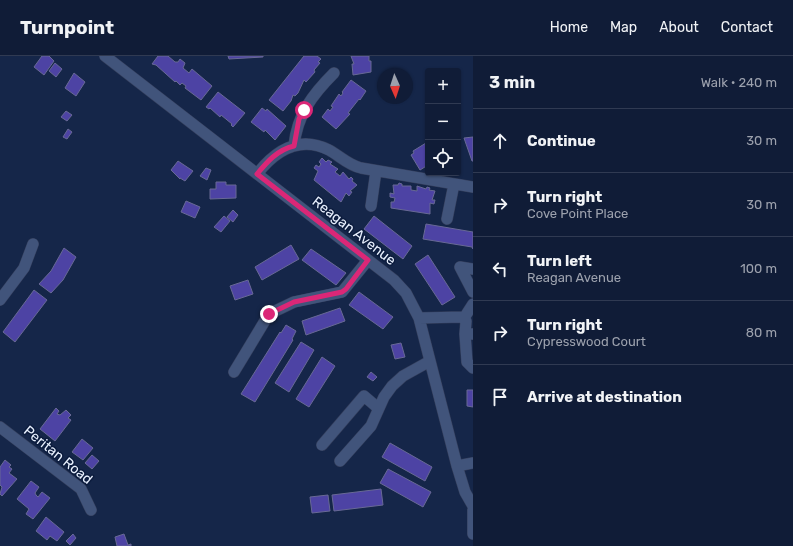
<!DOCTYPE html>
<html lang="en">
<head>
<meta charset="utf-8">
<style>
	:root { --surface:#101c37; --page:#19253f; --text:#f1f3f6; --muted:#9ca1ad; --line:#303a52 }
	body { margin:0; font-family:Rubik,sans-serif; background:var(--page); color:var(--text) }
	.controls { position:absolute; right:12px; top:12px; display:grid; overflow:hidden; border-radius:4px; box-shadow:0 1px 3px #0004 }
	.controls button { width:36px; height:36px; display:grid; place-items:center; padding:0; border:0; border-bottom:1px solid var(--line); background:var(--surface); color:var(--text); font:20px sans-serif }
	.compass { position:absolute; left:377px; top:12px; width:36px; height:36px; border-radius:50%; background:var(--surface); box-shadow:0 1px 3px #0004; rotate:177deg }
	.stop { position:absolute; width:12px; height:12px; margin:-9px; border:3px solid #db2777; border-radius:50%; background:#fff }
	.stop.end { background:#db2777; border-color:#fff; box-shadow:0 1px 4px #0008 }
	.list { margin:0; padding:0; list-style:none }
	h2 { display:flex; justify-content:space-between; align-items:center; height:52px; margin:0; padding:0 16px; font-size:17px }
	h2 small { font-size:13px; font-weight:400; color:var(--muted) }
	.list li { display:grid; grid-template-columns:26px 1fr auto; gap:12px; align-items:center; box-sizing:border-box; height:64px; padding:0 16px; border-top:1px solid var(--line) }
	.list b { display:block; font-size:15px; white-space:nowrap }
	.list p { margin:0; font-size:13px; white-space:nowrap; color:var(--muted) }
	.list em { font-size:13px; font-style:normal; color:var(--muted) }
	.icon { flex:none; width:22px; height:22px; fill:none; stroke:currentColor; stroke-width:2; stroke-linecap:round; stroke-linejoin:round }
	.map { position:relative; flex:none; width:473px; height:490px; overflow:hidden }
	header { display:flex; align-items:center; gap:24px; box-sizing:border-box; height:56px; padding:0 20px; background:var(--surface); border-bottom:1px solid var(--line) }
	header strong { font-size:19px }
	nav { display:flex; gap:22px; margin-inline-start:auto; font-size:14px }
	main { display:flex }
	aside { flex:1; background:var(--surface) }
	.map>svg:first-child { display:block }
</style>
</head>
<body>
<header>
<strong>Turnpoint</strong>
<nav><a>Home</a><a>Map</a><a>About</a><a>Contact</a></nav>
</header>
<main>
<div class="map">
<svg width="473" height="490" viewBox="0 0 473 490">
	<rect width="100%" height="100%" fill="#152649"/>
	<path fill="#4d43a4" stroke="#686995" d="M42 0H49L54 5 44 19 34 11Z
		M158 0H168L175 6H178L180 3 185 7 183 12 189 17 192 13 212 30 201 44 185 32 186 30 182 27 180 29 176 25 175 26 156 9 152 8Z
		M228 0H263V1L229 3Z
		M304 0H317L321 3 318 6 320 7 314 14 315 16 306 26 304 24 298 37 295 40 293 39 291 45 283 55 269 44Z
		M351 0H369V5H371V16L353 19 352 8H354Z
		M55 7 62 13 56 21 49 15Z
		M74 17 85 26 76 40 65 32Z
		M351 24 366 35 360 44 359 43 348 57 350 58 336 73 322 61 328 53 330 55 333 51 331 50 339 38 341 40 343 37 342 36Z
		M218 36 245 57 233 71 231 69 232 68 221 59 220 61 210 52 209 53 206 51Z
		M262 52 266 55 267 53 286 70 275 84 265 74 264 76 251 66Z
		M66 55 72 59 67 65 61 61Z
		M68 73 72 76 67 83 63 81Z
		M473 81V105H472L464 82Z
		M426 87H428V109L420 114 411 99 414 97 413 95Z
		M322 102 326 106 328 104 332 106 330 108 338 113 335 116 340 120 343 116 349 123 351 121 353 123 352 125 357 129 350 135 352 136 349 140 346 137 341 146 314 124 318 115 314 112 316 109 319 111 321 108 319 106Z
		M178 105 193 115 185 125 180 122V123L171 114Z
		M206 112 211 114 207 124 200 120Z
		M216 126H226V129H236V142L210 143V133H216Z
		M399 127 402 128V130H411V134L417 135V130L426 133 427 131 430 132 429 134 435 135 432 144H435L434 148 430 147V158L391 152V146H394L395 142 390 141V137L394 138 393 129H398Z
		M186 145 200 151 195 162 181 156Z
		M233 154 238 159 233 166 227 161Z
		M224 160 230 165 221 176 214 171Z
		M374 160 412 190 403 203 364 173Z
		M426 168 473 176V193L472 191 423 183Z
		M291 189 299 203 262 224 255 211Z
		M64 192 76 201 63 224 51 237 39 228 51 215Z
		M311 193 346 217 336 229 302 204Z
		M428 199 455 241 442 249 415 208Z
		M248 224 253 238 235 244 230 230Z
		M34 234 47 244 15 286 3 276Z
		M359 236 393 261 383 273 349 249Z
		M340 252 345 265 306 279 302 265Z
		M286 269 296 275 292 283 293 284 255 346 241 338 280 276 281 277Z
		M301 286 314 294 289 336 275 327Z
		M401 287 405 301 395 303 391 289Z
		M322 301 335 310 309 351 296 343Z
		M371 316 377 321 373 325 367 321Z
		M467 334H473V351L467 350Z
		M56 352 59 355 57 358 60 359 66 354 71 359 68 362 71 364 55 385 40 373Z
		M82 383 93 392 83 404 72 396Z
		M390 387 432 411 425 425 382 401Z
		M92 399 99 405 92 413 85 407Z
		M5 404 11 409 9 411 12 413 9 417 17 423 2 440 0 438 2 431 0 429V411Z
		M388 413 431 436 423 451 380 427Z
		M31 425 39 431 35 437 36 439 38 441 42 436 50 442 33 463 26 458 29 453 17 443Z
		M381 433 383 449 334 455 332 439Z
		M328 439 330 455 312 457 310 441Z
		M46 461 64 476 57 485 50 480 47 484 36 475Z
		M73 478 76 482 70 489 66 485Z
		M124 478 128 489 131 488V490H117L115 481Z"/>
	<g fill="none" stroke-linecap="round" stroke-linejoin="round">
		<defs>
			<path id="minor" d="M105 0 394 224 406 237 419 262 457 410 465 436 473 450
				M294 90C297 59 312 39 334 17
				M257 118C275 95 299 79 329 94 340 100 348 109 361 112L473 131
				M371 150 376 115
				M447 163 454 128
				M473 213 460 211 473 236
				M0 244 24 212 33 188
				M419 262 462 261 466 265 465 278
				M464 262 473 248
				M473 278H465L467 306 473 312
				M234 316 269 258 294 246 342 236 368 204
				M0 371 81 433 91 454
				M322 389 364 340 378 352
				M340 405 371 370 384 341 392 330 403 320 430 305
				M457 410 473 407
				M473 454V478"/>
		</defs>
		<use href="#minor" stroke="#353f5c" stroke-width="12"/>
		<use href="#minor" stroke="#41547b" stroke-width="11"/>
	</g>
	<g fill="none" stroke-linecap="round" stroke-linejoin="round">
		<path stroke="#db2777" stroke-width="5" d="M269 258 294 246 342 236 346 233 368 204 257 118C267 106 277 94 294 90L299 63 304 54"/>
	</g>
	<g text-anchor="middle" dominant-baseline="central" stroke-width="3" stroke-linejoin="round" paint-order="stroke">
		<g font-size="14" fill="#e8f0fe" stroke="#0c1c3e">
			<text transform="translate(354 175) rotate(38)">Reagan Avenue</text>
			<text transform="translate(58 399) rotate(39)">Peritan Road</text>
		</g>
	</g>
</svg>
<div class="controls">
<button>+</button>
<button>−</button>
<button><svg class="icon" aria-label="locate" viewBox="0 0 24 24"><circle cx="12" cy="12" r="6"/><path d="M12 2v4M12 18v4M2 12h4M18 12h4"/></svg></button>
</div>
<svg class="compass" viewBox="-18 -18 36 36"><path d="M0-13l5 13h-10z" fill="#e53935"/><path d="M0 13l5-13h-10z" fill="#9ca1ad"/></svg>
<div class="stop" style="left:304px;top:54px"></div>
<div class="stop end" style="left:269px;top:258px"></div>
</div>
<aside>
<h2>3 min<small>Walk · 240 m</small></h2>
<ul class="list">
<li><svg class="icon" aria-label="ahead" viewBox="0 0 24 24"><path d="M12 20V5M6 11l6-6 6 6"/></svg><div><b>Continue</b></div><em>30 m</em></li>
<li><svg class="icon" aria-label="right" viewBox="0 0 24 24"><path d="M7 20v-9h11M14 6l5 5-5 5"/></svg><div><b>Turn right</b><p>Cove Point Place</p></div><em>30 m</em></li>
<li><svg class="icon" aria-label="left" viewBox="0 0 24 24"><path d="M17 20v-9H6M10 6l-5 5 5 5"/></svg><div><b>Turn left</b><p>Reagan Avenue</p></div><em>100 m</em></li>
<li><svg class="icon" aria-label="right" viewBox="0 0 24 24"><path d="M7 20v-9h11M14 6l5 5-5 5"/></svg><div><b>Turn right</b><p>Cypresswood Court</p></div><em>80 m</em></li>
<li><svg class="icon" aria-label="arrive" viewBox="0 0 24 24"><path d="M6 21V4h12l-3 4 3 4H6"/></svg><div><b>Arrive at destination</b></div></li>
</ul>
</aside>
</main>
</body>
</html>
